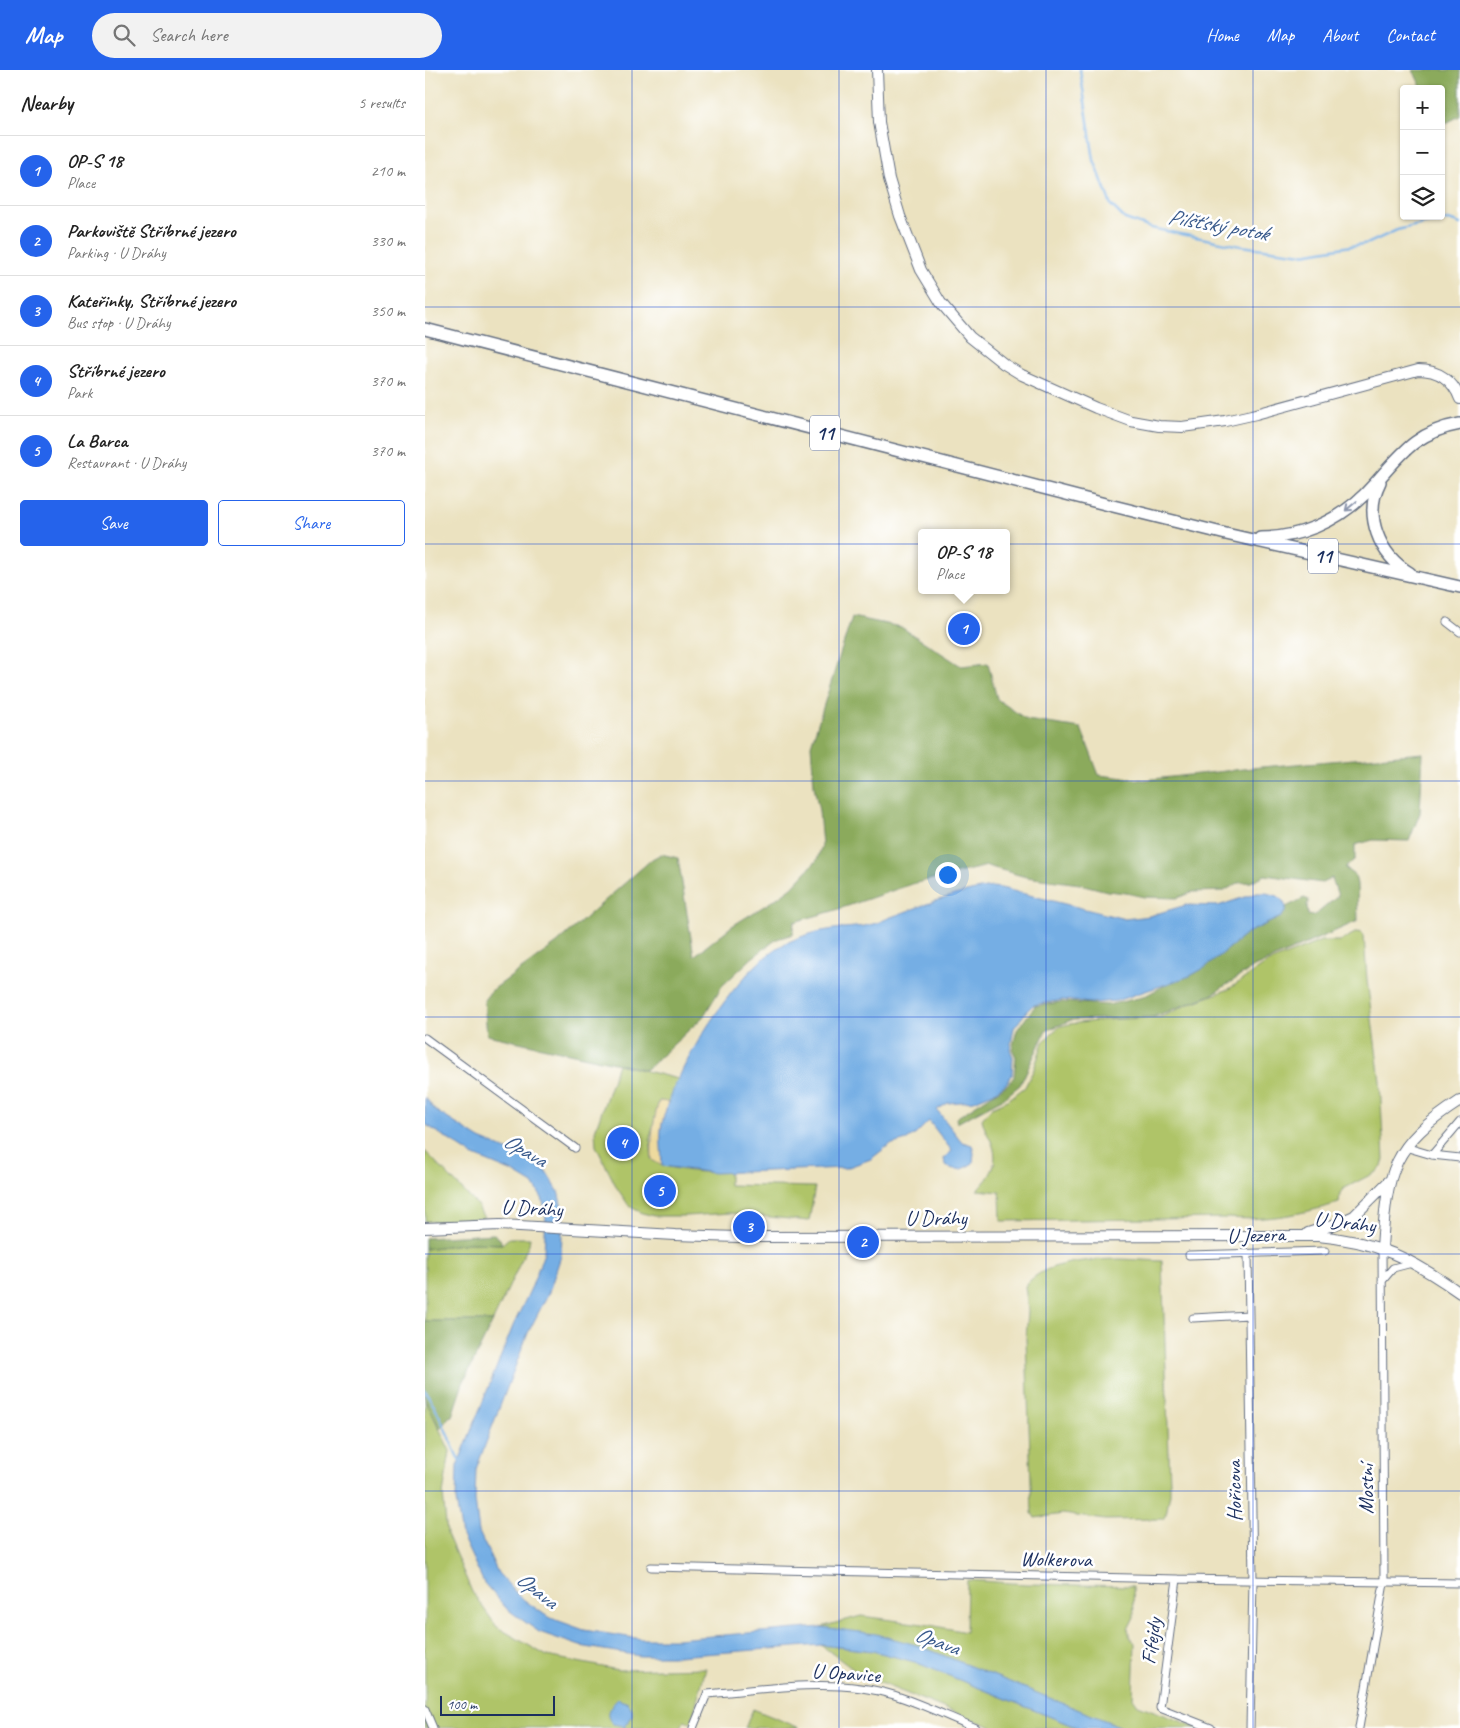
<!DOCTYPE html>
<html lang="en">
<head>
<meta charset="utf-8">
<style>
	:root { --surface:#fff; --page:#f2f2f2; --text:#222; --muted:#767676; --line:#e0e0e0; --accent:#2563eb }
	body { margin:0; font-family:Caveat,sans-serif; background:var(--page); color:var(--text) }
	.controls { position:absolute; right:15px; top:15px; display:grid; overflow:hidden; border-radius:5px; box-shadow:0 1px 4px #0004 }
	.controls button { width:45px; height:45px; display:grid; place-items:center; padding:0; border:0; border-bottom:1px solid var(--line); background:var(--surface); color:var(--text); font:25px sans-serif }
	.scale { position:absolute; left:15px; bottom:12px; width:115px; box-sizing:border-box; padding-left:5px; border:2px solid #1b2f5e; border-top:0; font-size:14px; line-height:18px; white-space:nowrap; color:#1b2f5e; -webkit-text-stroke:4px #fff; paint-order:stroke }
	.you { position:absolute; left:522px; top:804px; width:18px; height:18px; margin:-12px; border:4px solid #fff; border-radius:50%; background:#1a73e8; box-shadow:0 0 0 8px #1a73e833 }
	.badge { display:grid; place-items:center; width:32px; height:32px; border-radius:50%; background:var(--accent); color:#fff; font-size:16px; font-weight:700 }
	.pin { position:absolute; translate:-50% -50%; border:2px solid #fff; box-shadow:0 1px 5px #0006 }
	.popup { position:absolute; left:493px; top:459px; width:92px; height:65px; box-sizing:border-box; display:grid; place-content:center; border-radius:5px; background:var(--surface); filter:drop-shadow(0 1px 4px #0005); font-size:16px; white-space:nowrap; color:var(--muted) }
	.popup b { font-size:19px; color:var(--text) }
	.popup::after { content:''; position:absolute; left:50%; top:100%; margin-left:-10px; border:10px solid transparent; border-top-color:var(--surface) }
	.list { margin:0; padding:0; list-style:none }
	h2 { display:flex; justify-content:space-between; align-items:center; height:65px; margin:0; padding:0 20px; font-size:21px }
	h2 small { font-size:16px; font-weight:400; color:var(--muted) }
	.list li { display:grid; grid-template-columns:32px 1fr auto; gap:15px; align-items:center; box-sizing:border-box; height:70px; padding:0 20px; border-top:1px solid var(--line) }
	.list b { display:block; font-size:19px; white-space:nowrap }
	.list p { margin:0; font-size:16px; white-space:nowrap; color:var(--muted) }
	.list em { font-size:16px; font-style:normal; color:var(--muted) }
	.actions { display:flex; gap:10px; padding:15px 20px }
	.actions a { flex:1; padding:11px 0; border:1px solid var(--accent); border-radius:5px; text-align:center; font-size:18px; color:var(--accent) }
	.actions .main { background:var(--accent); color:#fff }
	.icon { flex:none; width:28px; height:28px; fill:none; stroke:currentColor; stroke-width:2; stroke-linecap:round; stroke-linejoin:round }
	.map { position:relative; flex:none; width:1035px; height:1658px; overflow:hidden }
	header { display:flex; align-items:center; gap:30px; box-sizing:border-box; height:70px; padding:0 25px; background:var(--accent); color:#fff }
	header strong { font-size:24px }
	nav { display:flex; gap:28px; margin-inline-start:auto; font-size:18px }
	.search { width:350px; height:45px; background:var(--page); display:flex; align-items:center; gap:12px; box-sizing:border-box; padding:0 18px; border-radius:28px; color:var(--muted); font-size:19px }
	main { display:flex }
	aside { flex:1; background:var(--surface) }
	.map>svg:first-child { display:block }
</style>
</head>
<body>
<header>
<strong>Map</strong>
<div class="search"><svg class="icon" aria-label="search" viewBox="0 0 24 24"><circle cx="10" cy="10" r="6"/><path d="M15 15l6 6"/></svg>Search here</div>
<nav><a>Home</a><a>Map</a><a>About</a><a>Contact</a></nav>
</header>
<main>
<aside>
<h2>Nearby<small>5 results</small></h2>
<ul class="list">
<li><span class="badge">1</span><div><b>OP-S 18</b><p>Place</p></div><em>210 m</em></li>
<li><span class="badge">2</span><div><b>Parkoviště Stříbrné jezero</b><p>Parking · U Dráhy</p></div><em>330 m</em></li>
<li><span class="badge">3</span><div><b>Kateřinky, Stříbrné jezero</b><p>Bus stop · U Dráhy</p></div><em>350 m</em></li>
<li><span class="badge">4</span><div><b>Stříbrné jezero</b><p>Park</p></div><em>370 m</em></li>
<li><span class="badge">5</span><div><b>La Barca</b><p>Restaurant · U Dráhy</p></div><em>370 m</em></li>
</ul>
<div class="actions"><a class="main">Save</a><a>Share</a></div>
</aside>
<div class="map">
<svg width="1035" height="1658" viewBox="0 0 1035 1658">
	<rect width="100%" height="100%" fill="#fff"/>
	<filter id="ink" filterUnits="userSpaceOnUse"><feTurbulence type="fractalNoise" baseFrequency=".02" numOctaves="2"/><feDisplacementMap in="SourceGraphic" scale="10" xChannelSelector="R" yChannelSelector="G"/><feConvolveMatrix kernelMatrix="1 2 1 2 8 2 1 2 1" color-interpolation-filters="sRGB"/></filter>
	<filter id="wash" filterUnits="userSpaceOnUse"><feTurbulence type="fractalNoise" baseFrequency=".0096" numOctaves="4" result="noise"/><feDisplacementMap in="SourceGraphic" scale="20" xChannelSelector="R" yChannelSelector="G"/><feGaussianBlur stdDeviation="1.12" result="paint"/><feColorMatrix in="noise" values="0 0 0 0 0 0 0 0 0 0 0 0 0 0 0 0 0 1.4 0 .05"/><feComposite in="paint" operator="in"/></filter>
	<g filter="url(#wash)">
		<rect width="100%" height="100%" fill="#ebe2c0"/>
		<path fill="#afc468" stroke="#657a63" d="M932 862 937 863 939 866 942 910 955 1011 959 1089 957 1097 953 1101 918 1119 915 1123 914 1133C876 1144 843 1151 803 1148L576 1151 575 1122 552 1120C567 1106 575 1091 566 1071 562 1063 559 1058 557 1049L567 1037 583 1030 600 1017 609 999 618 972 629 961 636 956 645 954 681 950 736 947 764 934 804 919 842 893 859 886 896 871H915Z
			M193 994 253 1009 243 1032 234 1031 225 1069 227 1090C249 1102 280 1103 304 1102V1115L390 1117 384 1151 305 1143 261 1146H230L217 1143 204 1136 192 1118 171 1076 170 1061Z
			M0 1081 52 1135 59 1148 0 1152Z
			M84 1168H105L104 1174 68 1251H0V1179L44 1173 77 1174Z
			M695 1189 737 1191 745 1413V1424L741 1444 738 1449 680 1450 638 1444 610 1448 607 1443 601 1268 603 1241 600 1216C620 1190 665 1190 695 1189Z
			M0 1329 25 1381 18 1424 22 1464 47 1522 72 1557 122 1586 193 1600 281 1598 266 1653 259 1651 256 1658H0Z
			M542 1510 601 1514 708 1516 709 1547 703 1559 705 1567 710 1573 708 1628 713 1635 774 1658H699L495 1576 396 1557 436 1546 505 1555 541 1562Z
			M396 1575 448 1581 490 1592 653 1658H570L437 1606Z
			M328 1639 375 1658H320Z"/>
		<path fill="#8baa5c" stroke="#536c5d" d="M988 0H1035V46L1021 53 1016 51V19H997Z
			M427 547 476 557 536 596 563 593 572 629 602 650 656 658 674 705 719 710 836 697 998 683 995 743 984 771 948 770 930 775V789L920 798 930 806 932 814 933 851 829 897 786 925 728 947 646 950 621 961 595 1015 579 1028 532 1053 531 1048 582 1015 589 1007 591 987 587 979 592 960 610 936 636 932 683 935 718 927 791 888 824 862 856 847 860 842 861 837 879 828 884 830 882 836 883 845 889 846 913 826 907 808 897 813 840 805 826 812 813 813 799 821 767 822 752 828 719 827 701 823 682 821 655 814 601 807 562 796 487 814 408 841 369 852 368 864 352 869 327 888 297 916 278 947 221 1000 62 965 59 930 66 921 132 873 227 789 236 784 253 788 269 886 307 856 352 828 367 817 392 790 397 775 394 741 389 716 386 675Z
			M69 1164 75 1169 77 1174 44 1173 0 1179V1168Z
			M0 1251H68L38 1313 27 1346 24 1347 15 1359 0 1329Z"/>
		<path fill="#eeda9e" stroke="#84847e" d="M234 1031 243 1032 236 1057 237 1096 227 1090C226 1069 228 1051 234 1031Z"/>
		<path fill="#74aee4" stroke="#486ea1" d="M567 817 576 818 700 849 724 846 761 835 793 836 832 823H841L853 826 858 831 861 837 860 842 856 847 824 862 781 897 765 906 691 931 666 933 638 930 608 935 602 941 589 958 585 979 588 987 587 1005 581 1014 568 1023 549 1031 523 1033 512 1040 537 1072 547 1075 549 1083 548 1093C537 1100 531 1102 520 1095L519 1088 527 1081 504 1051 491 1064 482 1070 464 1075 446 1089 421 1098 289 1103 237 1096C237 1083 234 1067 237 1054 248 1002 307 906 354 877 368 869 387 862 403 860 418 857 434 858 448 854 454 853 460 849 466 847 499 835 531 822 567 817Z
			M0 1027 11 1041 55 1069 96 1086 121 1101 133 1121 138 1142 136 1186 124 1222 103 1263 51 1399 50 1430 54 1462 73 1503 95 1527 123 1547 159 1560 216 1569H251L396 1557 451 1564 495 1576 699 1658H653L490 1592 448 1581 396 1575 252 1586H215L155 1576 114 1562 82 1539 59 1513 37 1466 31 1431 32 1396 88 1256 107 1216 119 1183 121 1144 117 1128 108 1114 88 1102 47 1085 0 1054Z
			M194 1628 195 1630 203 1633 207 1639V1647L200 1655V1658L198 1656 188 1654C177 1643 186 1636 194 1628Z"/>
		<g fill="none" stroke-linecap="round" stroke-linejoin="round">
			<path stroke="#74aee4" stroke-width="2.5" d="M655 0 669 90 686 135 700 149 726 158 816 176 878 184 944 173 972 160 1011 151 1024 150 1035 154
				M0 1320 14 1345 32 1386 36 1392"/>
		</g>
	</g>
	<g filter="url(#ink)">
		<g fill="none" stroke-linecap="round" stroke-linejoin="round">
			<defs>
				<path id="street" d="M1022 552 1035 562
					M0 968 150 1078
					M980 1077 1007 1085 1035 1088
					M1007 1085 1035 1052
					M823 1184 828 1510 825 1658
					M764 1185 900 1181
					M957 1211 968 1198 987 1193
					M768 1248 824 1245
					M226 1497 752 1509 1035 1513
					M752 1509 735 1638 786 1658
					M0 1639 8 1658
					M268 1658 282 1624C342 1619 411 1607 469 1625 497 1634 524 1647 551 1658
					M934 1658 959 1513 957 1178"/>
				<path id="secondary" d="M452 0 454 52 464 109 475 146 496 200 516 233 545 267 579 294 597 305 671 338 706 351 734 356 757 357 800 351 831 344 993 300C1013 300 1028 310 1035 329
					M0 1158 75 1155 250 1165 313 1167 893 1166C952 1171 987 1189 1035 1223
					M883 1163 911 1154 929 1146 964 1111
					M957 1178C962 1100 967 1075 1035 1031"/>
				<path id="primary" d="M0 259 684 435 801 464 1035 517
					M955 412C938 445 954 485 985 503
					M835 468C874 468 911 452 939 425 972 392 984 363 1035 354"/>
			</defs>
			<use href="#street" stroke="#646e80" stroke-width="9"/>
			<use href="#secondary" stroke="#646e80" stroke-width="12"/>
			<use href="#primary" stroke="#646e80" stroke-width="14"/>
			<use href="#street" stroke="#fff" stroke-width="7"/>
			<use href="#secondary" stroke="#fff" stroke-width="10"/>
			<use href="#primary" stroke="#fff" stroke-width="11"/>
		</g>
		<defs><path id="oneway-shaft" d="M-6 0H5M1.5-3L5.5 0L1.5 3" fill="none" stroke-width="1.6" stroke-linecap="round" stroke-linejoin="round" transform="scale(1.25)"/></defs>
		<use stroke="#8d97ae" href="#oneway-shaft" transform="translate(926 436) rotate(140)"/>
	</g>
	<path fill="none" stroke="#1d4ed8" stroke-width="1" stroke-opacity="0.55" d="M207 0V1658M414 0V1658M621 0V1658M828 0V1658M0 237H1035M0 474H1035M0 711H1035M0 947H1035M0 1184H1035M0 1421H1035"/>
	<g text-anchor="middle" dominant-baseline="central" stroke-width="5" stroke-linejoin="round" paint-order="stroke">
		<g fill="#fff" stroke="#5f6d8e" stroke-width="1">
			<rect x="385" y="345.5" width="30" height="35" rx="4"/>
			<rect x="883" y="468.5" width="30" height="35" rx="4"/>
		</g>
		<g font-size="20" font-weight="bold" fill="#1b2f5e">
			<text x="400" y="363">11</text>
			<text x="898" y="486">11</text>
		</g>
		<g font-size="21" fill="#1b2f5e" stroke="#fff">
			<text transform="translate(107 1138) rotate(3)">U Dráhy</text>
			<text x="511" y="1148">U Dráhy</text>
			<text transform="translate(920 1152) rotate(7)">U Dráhy</text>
			<text transform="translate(831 1165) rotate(-2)">U Jezera</text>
			<text transform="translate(941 1419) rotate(-90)">Mostní</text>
			<text transform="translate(809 1421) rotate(-91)">Hořicova</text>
			<text transform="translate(631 1489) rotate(1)">Wolkerova</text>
			<text transform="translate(726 1571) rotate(-82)">Fifejdy</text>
			<text transform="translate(421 1603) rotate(4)">U Opavice</text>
		</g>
		<g font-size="22" font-style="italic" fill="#3a5b8d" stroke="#fff">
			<text transform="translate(793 155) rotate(10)">Pilšťský potok</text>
			<text transform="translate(100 1080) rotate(30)">Opava</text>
			<text transform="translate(112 1520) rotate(38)">Opava</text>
			<text transform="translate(512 1571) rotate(20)">Opava</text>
		</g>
	</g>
</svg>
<div class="controls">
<button>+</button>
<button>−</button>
<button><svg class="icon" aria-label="layers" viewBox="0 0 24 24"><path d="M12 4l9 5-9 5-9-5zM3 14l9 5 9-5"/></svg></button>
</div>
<div class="scale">100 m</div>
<div class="you"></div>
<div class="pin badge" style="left:539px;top:559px">1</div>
<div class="popup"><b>OP-S 18</b>Place</div>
<div class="pin badge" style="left:438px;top:1172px">2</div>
<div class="pin badge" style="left:324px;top:1157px">3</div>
<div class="pin badge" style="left:198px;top:1073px">4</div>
<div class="pin badge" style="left:235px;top:1121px">5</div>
</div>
</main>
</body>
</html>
